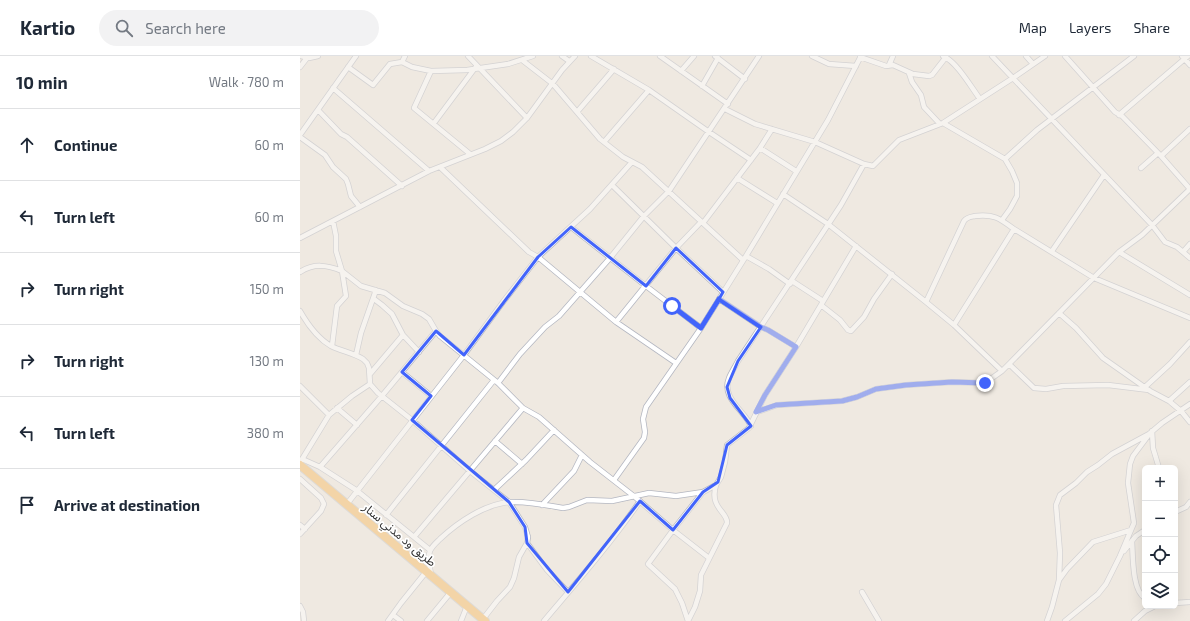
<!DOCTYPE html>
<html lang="en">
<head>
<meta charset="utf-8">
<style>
	:root { --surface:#fff; --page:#f2f2f3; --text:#1f2937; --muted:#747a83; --line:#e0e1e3 }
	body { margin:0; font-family:"Exo 2","Noto Sans Arabic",sans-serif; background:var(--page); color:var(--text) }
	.controls { position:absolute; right:12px; bottom:12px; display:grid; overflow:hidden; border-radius:6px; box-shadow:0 4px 16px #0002 }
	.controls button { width:36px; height:36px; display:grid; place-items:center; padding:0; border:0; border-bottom:1px solid var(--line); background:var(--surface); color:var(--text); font:20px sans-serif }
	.stop { position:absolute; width:12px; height:12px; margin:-9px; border:3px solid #4264fb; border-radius:50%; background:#fff }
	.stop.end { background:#4264fb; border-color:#fff; box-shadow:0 1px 4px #0008 }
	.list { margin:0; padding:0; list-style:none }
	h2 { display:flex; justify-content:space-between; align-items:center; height:52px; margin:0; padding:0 16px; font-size:17px }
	h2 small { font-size:13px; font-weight:400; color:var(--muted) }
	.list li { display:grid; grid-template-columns:26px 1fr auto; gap:12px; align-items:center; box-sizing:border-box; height:72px; padding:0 16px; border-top:1px solid var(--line) }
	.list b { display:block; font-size:15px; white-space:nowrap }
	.list em { font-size:13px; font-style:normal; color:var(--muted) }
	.icon { flex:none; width:22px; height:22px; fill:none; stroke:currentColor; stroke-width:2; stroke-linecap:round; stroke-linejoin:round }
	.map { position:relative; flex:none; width:890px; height:565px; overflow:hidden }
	header { display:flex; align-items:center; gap:24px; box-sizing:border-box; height:56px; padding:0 20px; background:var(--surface); border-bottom:1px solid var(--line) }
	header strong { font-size:19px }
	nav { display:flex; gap:22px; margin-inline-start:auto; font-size:14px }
	.search { width:280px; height:36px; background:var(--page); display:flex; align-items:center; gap:10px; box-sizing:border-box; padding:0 14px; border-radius:22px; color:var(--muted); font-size:15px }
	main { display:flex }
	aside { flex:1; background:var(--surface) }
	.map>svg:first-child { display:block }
</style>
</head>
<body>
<header>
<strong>Kartio</strong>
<div class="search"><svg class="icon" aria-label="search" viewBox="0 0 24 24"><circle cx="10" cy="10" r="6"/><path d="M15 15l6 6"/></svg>Search here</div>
<nav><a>Map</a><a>Layers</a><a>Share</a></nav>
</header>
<main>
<aside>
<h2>10 min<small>Walk · 780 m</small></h2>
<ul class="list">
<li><svg class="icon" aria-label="ahead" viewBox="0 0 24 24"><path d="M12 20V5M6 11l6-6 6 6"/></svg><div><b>Continue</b></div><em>60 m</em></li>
<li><svg class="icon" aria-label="left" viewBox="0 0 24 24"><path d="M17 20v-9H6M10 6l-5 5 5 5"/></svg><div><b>Turn left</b></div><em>60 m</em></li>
<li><svg class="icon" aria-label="right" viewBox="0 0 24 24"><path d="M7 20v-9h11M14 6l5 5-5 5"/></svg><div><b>Turn right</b></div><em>150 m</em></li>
<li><svg class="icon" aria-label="right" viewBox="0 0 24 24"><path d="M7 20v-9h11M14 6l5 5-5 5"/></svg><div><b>Turn right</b></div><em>130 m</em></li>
<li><svg class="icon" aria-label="left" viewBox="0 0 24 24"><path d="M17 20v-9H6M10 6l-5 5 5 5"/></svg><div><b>Turn left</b></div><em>380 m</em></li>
<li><svg class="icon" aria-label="arrive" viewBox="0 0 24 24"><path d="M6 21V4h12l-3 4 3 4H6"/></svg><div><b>Arrive at destination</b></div></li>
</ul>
</aside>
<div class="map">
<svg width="890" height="565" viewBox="0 0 890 565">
	<rect width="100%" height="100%" fill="#efe9e1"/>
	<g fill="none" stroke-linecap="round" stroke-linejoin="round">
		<defs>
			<path id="minor" d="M1 0 9 2 18 0
				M168 0 227 62
				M262 0 269 5
				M291 0 349 34 409 76 451 104
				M360 0 428 48
				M415 0 445 23
				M512 0 529 8 556 10
				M643 0C657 6 671 31 680 43
				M692 0 852 169 865 186 877 191 890 202
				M726 0 733 8
				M765 0 815 56 822 60 861 100 890 133
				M882 0 890 9
				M560 1 586 10 593 9 613 18 629 20 632 19 646 1
				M222 4 253 28 300 83 323 101 342 111 443 204
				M102 6 105 0
				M589 9 593 0
				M0 11 7 2
				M48 11 73 29 90 8 102 6 112 11 131 15 167 14 208 8 233 0
				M131 15 114 52 170 98
				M381 15 394 0
				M609 17 612 26 621 39 624 51 640 68
				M402 30 418 2
				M33 32 129 115
				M425 53 455 68 515 86 564 108 573 110 599 84 643 67 713 22 745 0
				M18 54 41 78 47 81 102 130
				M277 56 314 13
				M819 59 888 0
				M134 67 175 12
				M643 67 705 103 712 115 717 127V140L710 153 702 164
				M0 79 56 0
				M0 81 25 99 33 111 46 123 48 128 51 140 60 151
				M304 86 349 34
				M460 92 496 115
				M861 100 890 73
				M705 103 737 74 834 0
				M140 111 229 196 238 201 316 266 376 307
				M841 112 858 97
				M437 122 477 147
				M312 129 376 192 423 236
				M483 138 528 168 626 246 654 269 702 315
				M33 165 36 180V195L42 215 61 230 85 237 103 250 122 258 129 263 136 275 140 280 198 327 223 352 239 361 290 406 335 441 373 474 409 502
				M403 167 460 92 472 73
				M271 171 346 230 401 272
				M0 182 129 115 185 93 201 85 213 76 227 62 262 14 275 0
				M752 195 804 119
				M819 196 890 239
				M883 196 890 188
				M446 200 469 213 490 228
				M0 216C14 207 27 209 42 215L46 240 37 250 32 290
				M492 225 523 245
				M74 243 82 249 92 258 103 279 119 296
				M419 243 461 271 468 274 496 291
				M626 246 664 165C667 161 670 161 675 160 694 158 699 162 714 173L794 222 890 262
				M521 249 540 264 548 274 551 275 564 261 574 243 592 218
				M0 255C8 269 17 282 31 290 41 295 53 297 63 303L67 307 69 312 70 328 78 337 112 364 170 415 209 446 225 471 228 481 227 487 219 501 214 522 210 531 197 545 183 563
				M759 257 776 272 803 302 850 335 869 345 881 355 890 366
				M316 266 376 192 401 166
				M654 269 714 173
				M56 299 61 277 76 234
				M709 308 734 332 746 333 763 330 808 329 849 334
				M102 316 131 340
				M70 318 103 279
				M198 327 220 298 245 271 259 260 310 202 344 160 369 135 459 0
				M0 330 29 359
				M845 331 870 308 890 286
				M869 345 890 326
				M37 352 57 369
				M457 356 477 349 542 345 557 341 576 333 606 329 652 326 685 327 702 315 709 308 819 196 842 179 890 133
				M451 370C444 354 421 342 429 322 431 317 435 311 438 305L541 149 564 108
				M852 375 853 392 859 412
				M195 385 222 408
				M2 403 20 411 56 434 130 494
				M1 405 29 359 52 340 70 328
				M20 411 81 341 136 275
				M0 423 21 442 24 448 21 455 0 478
				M314 424 344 382 345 376 343 363 346 351 401 272 446 200 528 64 561 0
				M194 434 226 404 254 374
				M47 448 164 299 203 246 238 201 290 153 332 106
				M242 449 274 415 282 399
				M875 456 886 451 890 446
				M86 459 194 324
				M0 469 5 473
				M114 481 223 352
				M832 485C833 499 832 535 845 542
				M227 487 247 514 268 536
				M824 495 836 480 845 474
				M131 519C130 511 127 502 130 495 132 490 137 486 140 483 158 466 185 448 210 446 228 445 246 449 263 452L269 451 287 444 312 445 349 437 376 440 403 436 416 429 421 421 425 406 427 389 449 372 465 339 496 291 556 190
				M759 524 767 513 793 486 831 474
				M562 536 579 565
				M875 547 890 546
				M0 550 3 556 4 565
				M93 559 101 565
				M88 565 101 547 126 516
				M127 565 151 536
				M161 565 167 550
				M244 565C277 526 311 487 340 445
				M388 565 382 547 375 533 348 508 373 474 403 436
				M388 565 395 551 400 535 401 519 427 467C428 456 409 452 416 429
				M747 565 752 551 759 524 760 497 756 449 760 439 776 427 787 416 798 409 812 398 849 378 862 367 890 348
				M765 565 798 538 806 528 820 500 834 467 828 427 830 408 833 400 848 380
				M834 565 845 555 855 550"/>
			<path id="trunk" d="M0 409 185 565"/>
		</defs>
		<use href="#minor" stroke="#b4b7c1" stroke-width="6"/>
		<use href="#trunk" stroke="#c9c9c9" stroke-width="10"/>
		<use href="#minor" stroke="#fff" stroke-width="4.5"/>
		<use href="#trunk" stroke="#f8ba60" stroke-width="8"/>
	</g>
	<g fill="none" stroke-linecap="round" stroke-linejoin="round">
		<path stroke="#4264fb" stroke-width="5" d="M372 250 401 272 419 243 461 271 468 274 496 291 465 339 456 356 476 349 542 345 557 341 576 333 606 329 652 326 685 327"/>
	</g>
	<path d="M0 0H890V565H0ZM271 171 346 230 376 192 423 236 419 243 461 271 438 305 427 331 430 342 451 370 427 389 418 426 403 436 373 474 340 445 268 536 227 487 225 471 209 446 112 364 131 340 102 316 136 275 164 299 238 201Z" fill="#efe9e1" fill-opacity=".55" fill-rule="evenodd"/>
	<path fill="none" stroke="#4264fb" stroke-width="3" stroke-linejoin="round" d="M271 171 346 230 376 192 423 236 419 243 461 271 438 305 427 331 430 342 451 370 427 389 418 426 403 436 373 474 340 445 268 536 227 487 225 471 209 446 112 364 131 340 102 316 136 275 164 299 238 201Z"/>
	<g text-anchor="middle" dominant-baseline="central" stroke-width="3.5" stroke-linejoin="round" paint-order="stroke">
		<g font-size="12" fill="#2e2e2e" stroke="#fff">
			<text transform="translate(100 478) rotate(40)">طريق ود مدني سنار</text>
		</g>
	</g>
</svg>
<div class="controls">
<button>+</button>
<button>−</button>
<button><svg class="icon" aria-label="locate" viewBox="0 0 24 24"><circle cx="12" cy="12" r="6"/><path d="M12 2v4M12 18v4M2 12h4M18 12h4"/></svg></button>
<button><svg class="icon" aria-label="layers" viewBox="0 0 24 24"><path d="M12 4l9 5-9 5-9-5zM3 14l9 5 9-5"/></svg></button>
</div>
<div class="stop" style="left:372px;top:250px"></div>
<div class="stop end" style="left:685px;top:327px"></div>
</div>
</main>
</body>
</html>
